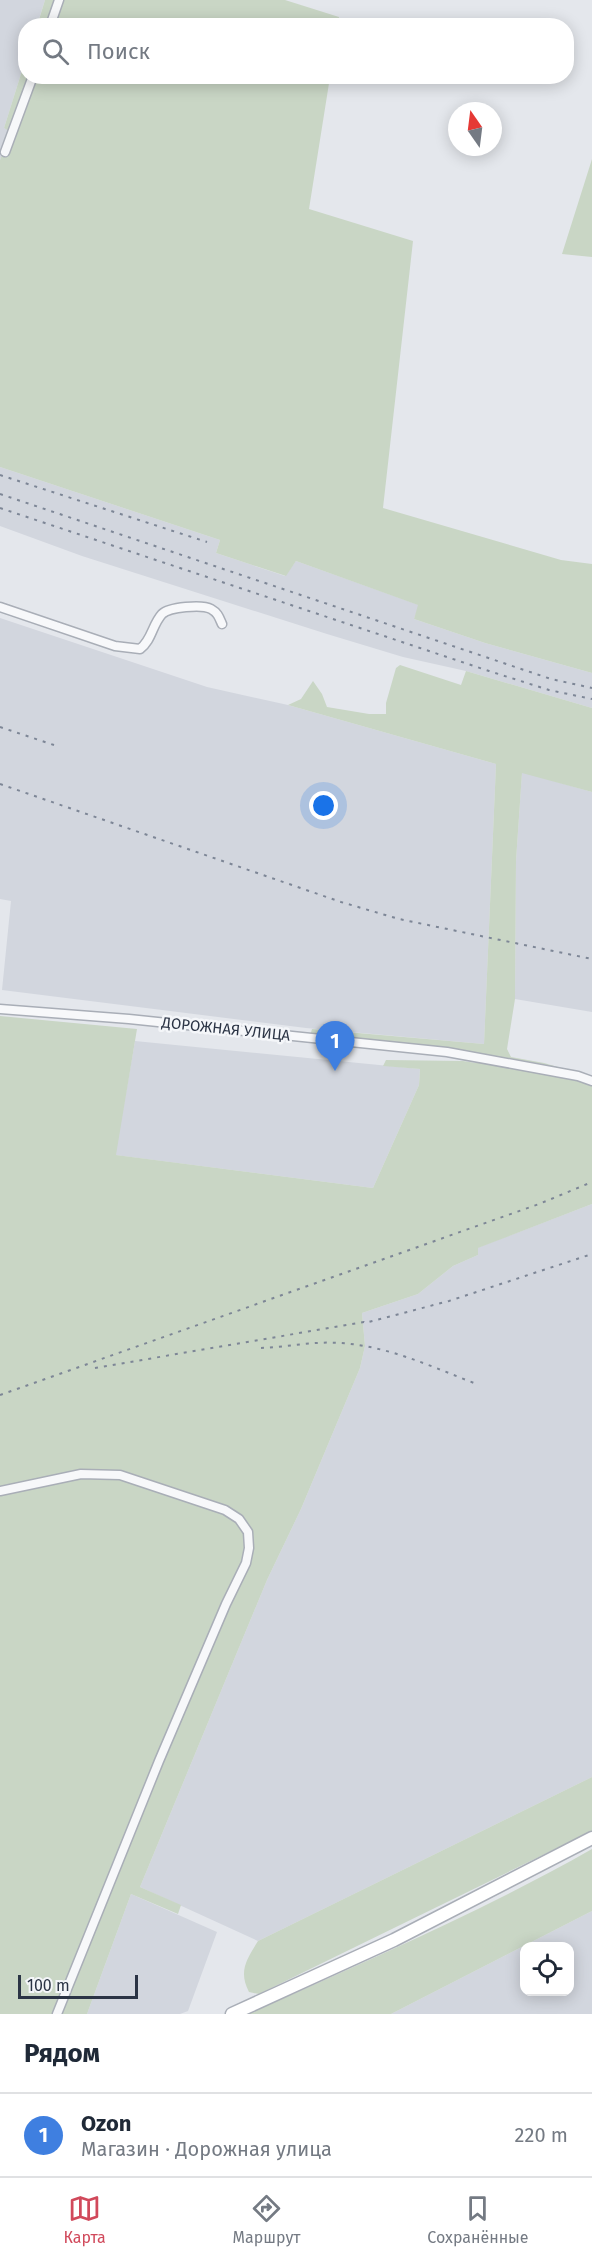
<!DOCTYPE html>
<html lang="ru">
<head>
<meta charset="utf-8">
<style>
	:root { --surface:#fff; --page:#f6f6f7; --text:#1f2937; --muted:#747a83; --line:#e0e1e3; --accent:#d1495b }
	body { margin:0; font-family:"Fira Sans",sans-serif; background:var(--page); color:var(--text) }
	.controls { position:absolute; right:18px; bottom:18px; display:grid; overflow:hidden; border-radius:12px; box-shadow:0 3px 15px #0003 }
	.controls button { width:54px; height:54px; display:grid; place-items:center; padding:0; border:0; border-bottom:2px solid var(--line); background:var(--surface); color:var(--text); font:30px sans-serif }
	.compass { position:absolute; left:448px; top:102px; width:54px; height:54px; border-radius:50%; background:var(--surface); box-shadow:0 3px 15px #0003; rotate:346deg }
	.scale { position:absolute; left:18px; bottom:15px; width:120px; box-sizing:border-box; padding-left:6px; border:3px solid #2b3445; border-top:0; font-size:16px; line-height:21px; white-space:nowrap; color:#2b3445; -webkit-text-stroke:4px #f4f6f9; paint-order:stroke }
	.you { position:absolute; left:324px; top:806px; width:21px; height:21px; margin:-15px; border:4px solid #fff; border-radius:50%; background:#1a73e8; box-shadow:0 0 0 9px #1a73e833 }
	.badge { display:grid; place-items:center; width:39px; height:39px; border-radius:50%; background:var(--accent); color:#fff; font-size:20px; font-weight:700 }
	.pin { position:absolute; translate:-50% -50px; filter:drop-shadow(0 2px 3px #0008) }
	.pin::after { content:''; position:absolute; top:32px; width:21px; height:18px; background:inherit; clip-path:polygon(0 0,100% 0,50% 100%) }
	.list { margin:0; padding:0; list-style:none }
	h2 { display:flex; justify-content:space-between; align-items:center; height:78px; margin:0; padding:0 24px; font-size:26px }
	h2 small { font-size:20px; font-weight:400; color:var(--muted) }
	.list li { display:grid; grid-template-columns:39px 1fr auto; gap:18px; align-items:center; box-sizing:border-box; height:84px; padding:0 24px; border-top:2px solid var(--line) }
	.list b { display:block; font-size:22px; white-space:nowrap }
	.list p { margin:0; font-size:20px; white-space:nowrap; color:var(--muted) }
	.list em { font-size:20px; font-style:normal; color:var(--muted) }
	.icon { flex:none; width:33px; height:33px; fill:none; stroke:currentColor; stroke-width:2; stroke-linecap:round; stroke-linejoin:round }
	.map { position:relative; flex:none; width:592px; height:2014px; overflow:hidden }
	.search { position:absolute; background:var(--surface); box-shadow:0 3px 15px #0003; left:18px; right:18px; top:18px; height:66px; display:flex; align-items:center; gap:15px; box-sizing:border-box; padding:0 21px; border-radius:24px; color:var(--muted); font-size:22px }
	.sheet { height:162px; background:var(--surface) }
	nav { display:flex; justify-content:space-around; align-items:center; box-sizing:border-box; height:84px; border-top:2px solid var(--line); background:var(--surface); font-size:16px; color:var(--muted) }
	nav a { display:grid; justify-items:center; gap:3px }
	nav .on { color:var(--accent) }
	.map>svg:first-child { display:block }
</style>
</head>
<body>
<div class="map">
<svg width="592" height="2014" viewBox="0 0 592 2014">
	<rect width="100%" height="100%" fill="#e4e7ec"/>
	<path fill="#d2d6de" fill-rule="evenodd" d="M0 0H45L37 25 26 26 25 61 4 128 11 131 0 160Z
		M0 467 220 540 216 553 285 576 296 561 419 605 414 619 485 643 592 673V708L466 671 403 657 327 634 82 556 0 526Z
		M0 618 207 687 288 705 496 764 484 1044 306 1028 2 990 11 901 0 899Z
		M522 772 592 792V1012L515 999 516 861Z
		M135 1041 420 1069 419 1085 373 1188 115 1155Z
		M592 1204V1777L258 1941 140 1887 267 1580 301 1509 360 1368 365 1346 362 1313 418 1294 453 1266 478 1255 477 1248Z
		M131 1894 217 1932 188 2011 180 2014H87Z
		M592 1911V2014H391ZM524 1946H570V1992H524Z"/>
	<path fill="#c9d6c5" d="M45 0H285L339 17 338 26H37Z
		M25 61 26 76 330 77 309 209 413 241 383 508 561 560 592 564V673L485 643 414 619 418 605 296 561 286 576 216 553 220 540 0 467V160L11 132 4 128Z
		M592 159V257L562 254Z
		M400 665 461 685 466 671 592 708V792L522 773 516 861 515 999 507 1049 511 1057 544 1063 592 1077V1204L478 1248V1255L453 1266 418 1294 362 1313 365 1346 360 1368 301 1509 267 1580 140 1887 181 1905 178 1914 131 1894 87 2014H0V1016L137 1029 116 1155 373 1188 419 1085 420 1069 383 1066 386 1060 463 1061 476 1063 481 1056 310 1036 312 1029 484 1044 496 764 288 705 301 699 313 681 322 694 327 707 369 714H386V703L396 668Z
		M592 1777V1831L259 1994 249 1992C238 1971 247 1959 258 1941Z
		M592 1849V1911L391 2014H248C364 1962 481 1912 592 1849Z"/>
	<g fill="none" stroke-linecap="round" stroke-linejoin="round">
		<defs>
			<path id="minor" d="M50 26 59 0
				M5 152 33 76
				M0 607 115 646 140 649C152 640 152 625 162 614 169 607 202 604 211 609 218 613 219 617 222 624
				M0 1009 129 1019 447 1052 578 1076 592 1081
				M0 1491 81 1474 120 1475 225 1510 239 1519 248 1532 249 1548 246 1563 226 1604 159 1761 57 2014"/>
			<path id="secondary" d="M232 2014 394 1940 592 1838"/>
		</defs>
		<use href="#minor" stroke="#a9aeb7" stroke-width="11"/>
		<use href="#secondary" stroke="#a9aeb7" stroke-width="15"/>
		<use href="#minor" stroke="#f7f8fa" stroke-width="8"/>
		<use href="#secondary" stroke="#fff" stroke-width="12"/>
		<path stroke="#7d8696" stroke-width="2" stroke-dasharray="3 6" stroke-linecap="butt" d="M0 475 207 542
			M0 494 551 679 592 688
			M0 508 489 671 549 690 592 699
			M0 727 54 745
			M0 784 341 902 399 919 592 959
			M261 1348C287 1347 314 1341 340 1343 388 1346 430 1366 474 1383
			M95 1368 364 1322 365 1323 449 1301 592 1254
			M0 1395 539 1204 592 1182"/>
	</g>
	<g text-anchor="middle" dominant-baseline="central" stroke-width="5" stroke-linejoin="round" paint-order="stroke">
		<g font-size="15" fill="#2b3445" stroke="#f4f6f9">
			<text transform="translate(226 1029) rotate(6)">ДОРОЖНАЯ УЛИЦА</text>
		</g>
	</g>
</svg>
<div class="controls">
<button><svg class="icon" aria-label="locate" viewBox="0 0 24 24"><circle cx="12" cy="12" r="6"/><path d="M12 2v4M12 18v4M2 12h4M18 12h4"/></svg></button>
</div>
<svg class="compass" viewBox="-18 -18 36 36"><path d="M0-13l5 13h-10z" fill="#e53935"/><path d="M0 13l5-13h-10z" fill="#747a83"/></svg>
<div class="scale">100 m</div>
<div class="you"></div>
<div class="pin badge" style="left:335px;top:1071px;background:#3f7fe0">1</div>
<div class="search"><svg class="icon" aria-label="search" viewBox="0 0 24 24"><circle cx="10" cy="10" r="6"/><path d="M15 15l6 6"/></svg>Поиск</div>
</div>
<section class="sheet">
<h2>Рядом<small></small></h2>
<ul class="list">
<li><span class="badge" style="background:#3f7fe0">1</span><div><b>Ozon</b><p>Магазин · Дорожная улица</p></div><em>220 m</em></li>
</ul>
</section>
<nav>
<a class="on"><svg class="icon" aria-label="map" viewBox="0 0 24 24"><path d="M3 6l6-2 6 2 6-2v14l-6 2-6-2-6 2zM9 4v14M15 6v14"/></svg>Карта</a>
<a><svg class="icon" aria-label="directions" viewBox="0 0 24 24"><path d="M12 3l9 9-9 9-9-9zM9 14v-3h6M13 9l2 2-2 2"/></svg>Маршрут</a>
<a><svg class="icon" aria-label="saved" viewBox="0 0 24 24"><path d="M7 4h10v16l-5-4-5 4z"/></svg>Сохранённые</a>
</nav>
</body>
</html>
